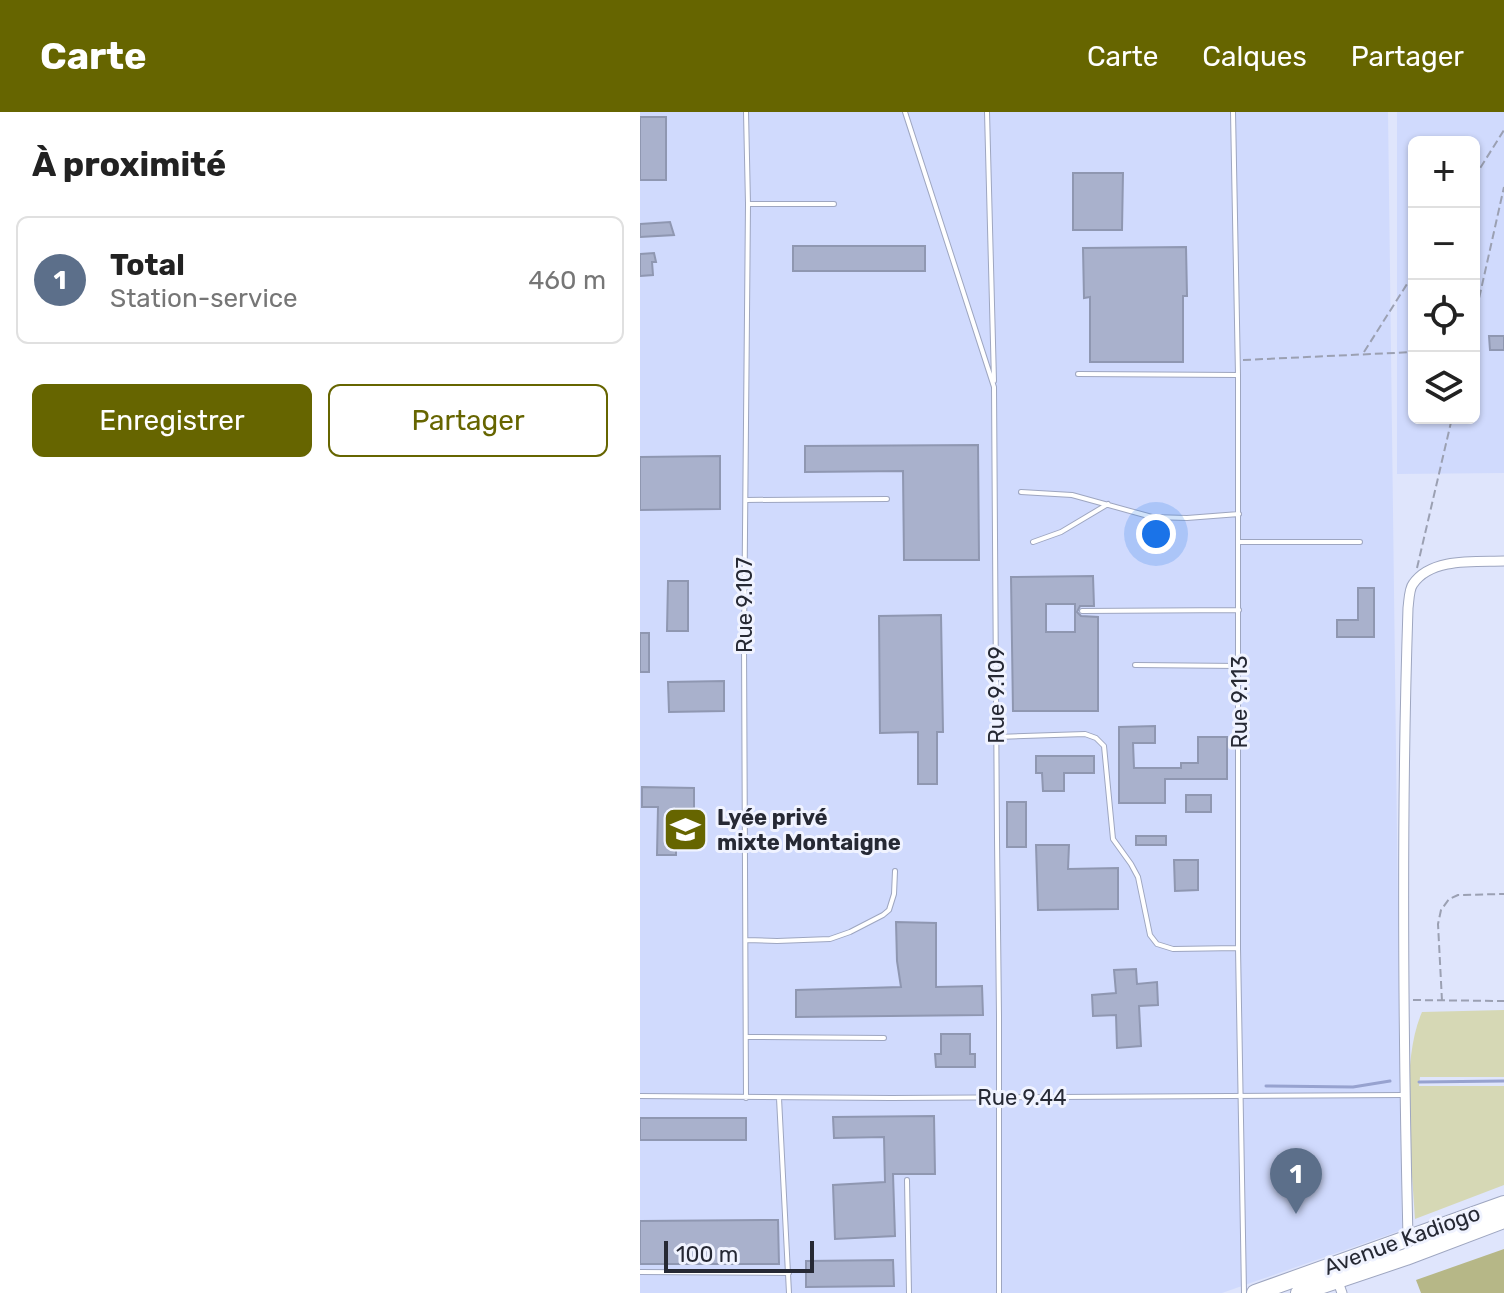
<!DOCTYPE html>
<html lang="fr">
<head>
<meta charset="utf-8">
<style>
	:root { --surface:#fff; --page:#f6f6f6; --text:#222; --muted:#767676; --line:#e0e0e0; --accent:#666500 }
	body { margin:0; font-family:Rubik,sans-serif; background:var(--page); color:var(--text) }
	.controls { position:absolute; right:24px; top:24px; display:grid; overflow:hidden; border-radius:12px; box-shadow:0 2px 6px #0004 }
	.controls button { width:72px; height:72px; display:grid; place-items:center; padding:0; border:0; border-bottom:2px solid var(--line); background:var(--surface); color:var(--text); font:40px sans-serif }
	.scale { position:absolute; left:24px; bottom:20px; width:150px; box-sizing:border-box; padding-left:8px; border:4px solid #262934; border-top:0; font-size:22px; line-height:28px; white-space:nowrap; color:#262934; -webkit-text-stroke:6px #f0f3ff; paint-order:stroke }
	.you { position:absolute; left:516px; top:422px; width:28px; height:28px; margin:-20px; border:6px solid #fff; border-radius:50%; background:#1a73e8; box-shadow:0 0 0 12px #1a73e833 }
	.badge { display:grid; place-items:center; width:52px; height:52px; border-radius:50%; background:var(--accent); color:#fff; font-size:26px; font-weight:700 }
	.pin { position:absolute; translate:-50% -66px; filter:drop-shadow(0 2px 4px #0008) }
	.pin::after { content:''; position:absolute; top:42px; width:28px; height:24px; background:inherit; clip-path:polygon(0 0,100% 0,50% 100%) }
	.list { margin:0; padding:0; list-style:none }
	h2 { display:flex; justify-content:space-between; align-items:center; height:104px; margin:0; padding:0 32px; font-size:34px }
	h2 small { font-size:26px; font-weight:400; color:var(--muted) }
	.list li { display:grid; grid-template-columns:52px 1fr auto; gap:24px; align-items:center; box-sizing:border-box; height:128px; margin:0 16px 16px; padding:0 16px; border:2px solid var(--line); border-radius:12px }
	.list b { display:block; font-size:30px; white-space:nowrap }
	.list p { margin:0; font-size:26px; white-space:nowrap; color:var(--muted) }
	.list em { font-size:26px; font-style:normal; color:var(--muted) }
	.actions { display:flex; gap:16px; padding:24px 32px }
	.actions a { flex:1; padding:18px 0; border:2px solid var(--accent); border-radius:12px; text-align:center; font-size:28px; color:var(--accent) }
	.actions .main { background:var(--accent); color:#fff }
	.icon { flex:none; width:44px; height:44px; fill:none; stroke:currentColor; stroke-width:2; stroke-linecap:round; stroke-linejoin:round }
	.map { position:relative; flex:none; width:864px; height:1181px; overflow:hidden }
	header { display:flex; align-items:center; gap:48px; box-sizing:border-box; height:112px; padding:0 40px; background:var(--accent); color:#fff }
	header strong { font-size:38px }
	nav { display:flex; gap:44px; margin-inline-start:auto; font-size:28px }
	main { display:flex }
	aside { flex:1; background:var(--surface) }
	.map>svg:first-child { display:block }
</style>
</head>
<body>
<header>
<strong>Carte</strong>
<nav><a>Carte</a><a>Calques</a><a>Partager</a></nav>
</header>
<main>
<aside>
<h2>À proximité<small></small></h2>
<ul class="list">
<li><span class="badge" style="background:#5c6f8a">1</span><div><b>Total</b><p>Station-service</p></div><em>460 m</em></li>
</ul>
<div class="actions"><a class="main">Enregistrer</a><a>Partager</a></div>
</aside>
<div class="map">
<svg width="864" height="1181" viewBox="0 0 864 1181">
	<rect width="100%" height="100%" fill="#dfe5fc"/>
	<path fill="#d0dafd" fill-rule="evenodd" d="M0 0H748L762 1118 582 1181H0Z
		M757 0H864V361L757 362ZM774 30H834V306H774Z"/>
	<path fill="#d6d8b5" d="M864 898V965H780L779 974H864V1073L775 1107C772 1049 759 952 782 900Z"/>
	<path fill="#b6b787" d="M864 1137V1181H781L776 1168Z"/>
	<g fill="none" stroke-linecap="round" stroke-linejoin="round">
		<path stroke="#97a2cf" stroke-width="3" d="M779 970 864 969
			M626 974 713 975 750 969"/>
	</g>
	<path fill="#a9b1cc" stroke="#8f97b1" stroke-width="2" fill-rule="evenodd" d="M0 5H26V68H0Z
		M433 61H483L482 118H433Z
		M30 110 34 123 0 125V112Z
		M153 134H285V159H153Z
		M546 135 547 184H543V250H450V185L444 186 443 136Z
		M14 141 16 150H12L13 163 0 164V142Z
		M849 224H864V238H850Z
		M338 333 339 448H264L263 359 165 360V334Z
		M80 344V397L0 398V345Z
		M453 464 454 494H440L437 500 441 504 458 505V599H373L371 465ZM406 492H435V520H406Z
		M28 469H48V519H27Z
		M718 476H734V525H697V508H718Z
		M301 503 303 620H297V672H278V620L240 621 239 504Z
		M0 521H9V560H0Z
		M84 569V599L29 600 28 570Z
		M515 614V631H493L494 656H541V651H558V625H587V667H525V691H479V615Z
		M396 644H454V661H424V679H403L402 661H396Z
		M2 675 54 676V696H36V743H17L18 695H2Z
		M546 683H571V700H546Z
		M367 690H386V735H367Z
		M496 724H526V733H496Z
		M396 733H429L428 757 478 756V797L398 798Z
		M534 748H558V778L535 779Z
		M256 810 296 811V875L342 874 343 903 156 905V878L261 875 257 849Z
		M496 857 497 872 517 870 518 893 499 894 501 934 477 936 476 903 453 904 452 883 476 881 474 858Z
		M301 922H330V942H335V955H296L295 942H301Z
		M294 1004 295 1062H253L255 1124 195 1127 193 1073 245 1070 244 1025 194 1026 193 1005Z
		M0 1006H106V1028H0Z
		M138 1108 139 1152H0V1109Z
		M253 1148 254 1174 166 1175V1149Z"/>
	<g fill="none" stroke-linecap="round" stroke-linejoin="round">
		<defs>
			<path id="lane" d="M265 0 354 275 357 727 359 904V1181
				M347 0 354 269
				M593 0 598 263V836L604 1181
				M108 92H194
				M438 262 598 263
				M381 380 432 383 512 405 547 406 599 402
				M106 388 247 387
				M393 430 421 420 468 392
				M599 430H720
				M442 499 599 498
				M495 553 599 554
				M357 625 445 622 456 626 464 634 473 727 491 752 498 765 510 823 517 832 533 837 598 836
				M106 828 137 829 190 827 210 820 243 803 249 798 254 782 255 759
				M107 925 244 926
				M0 984 251 986 764 983
				M106 986 104 530 108 92 106 0
				M139 986 149 1181
				M267 1068 269 1181
				M0 1160 149 1161"/>
			<path id="street" d="M768 1127C763 917 761 707 768 496 769 489 769 477 773 472 791 445 837 450 864 449
				M696 1164 702 1181"/>
			<path id="highway" d="M615 1181 864 1092
				M659 1181 766 1145 864 1108"/>
		</defs>
		<use href="#lane" stroke="#9ea6c0" stroke-width="6"/>
		<use href="#street" stroke="#9ea6c0" stroke-width="11"/>
		<use href="#highway" stroke="#9ea6c0" stroke-width="18"/>
		<path stroke="#9ba0b2" stroke-width="2" stroke-dasharray="8 4" stroke-linecap="butt" d="M834 66 864 18
			M834 209 864 75
			M724 240 774 161
			M603 248 774 240
			M777 456 812 306
			M773 888 864 889
			M802 889 798 812 801 798 809 787 818 783 864 782"/>
		<use href="#lane" stroke="#fff" stroke-width="4"/>
		<use href="#street" stroke="#fff" stroke-width="9"/>
		<use href="#highway" stroke="#fff" stroke-width="16"/>
	</g>
	<defs>
		<symbol id="school-square" viewBox="-11 -11 22 22"><rect x="-9" y="-9" width="18" height="18" rx="4" fill="#666500" stroke="#f0f3ff"/><path d="M0-5L7-2L0 1L-7-2ZM-4 1L0 2.5L4 1V4Q0 6-4 4Z" fill="#fff"/></symbol>
	</defs>
	<g fill-rule="evenodd">
		<use href="#school-square" x="20" y="692" width="51" height="51"/>
	</g>
	<g text-anchor="middle" dominant-baseline="central" stroke-width="6" stroke-linejoin="round" paint-order="stroke">
		<g font-size="22" fill="#262934" stroke="#f0f3ff">
			<text transform="translate(104 493) rotate(-90)">Rue 9.107</text>
			<text transform="translate(356 583) rotate(-90)">Rue 9.109</text>
			<text transform="translate(599 590) rotate(-90)">Rue 9.113</text>
			<text x="382" y="985">Rue 9.44</text>
			<text transform="translate(762 1128) rotate(-20)">Avenue Kadiogo</text>
		</g>
		<g font-size="22" font-weight="bold" fill="#262934" stroke="#f0f3ff" text-anchor="start">
			<text x="77" y="705">Lyée privé<tspan x="77" dy="25">mixte Montaigne</tspan></text>
		</g>
	</g>
</svg>
<div class="controls">
<button>+</button>
<button>−</button>
<button><svg class="icon" aria-label="locate" viewBox="0 0 24 24"><circle cx="12" cy="12" r="6"/><path d="M12 2v4M12 18v4M2 12h4M18 12h4"/></svg></button>
<button><svg class="icon" aria-label="layers" viewBox="0 0 24 24"><path d="M12 4l9 5-9 5-9-5zM3 14l9 5 9-5"/></svg></button>
</div>
<div class="scale">100 m</div>
<div class="you"></div>
<div class="pin badge" style="left:656px;top:1102px;background:#5c6f8a">1</div>
</div>
</main>
</body>
</html>
